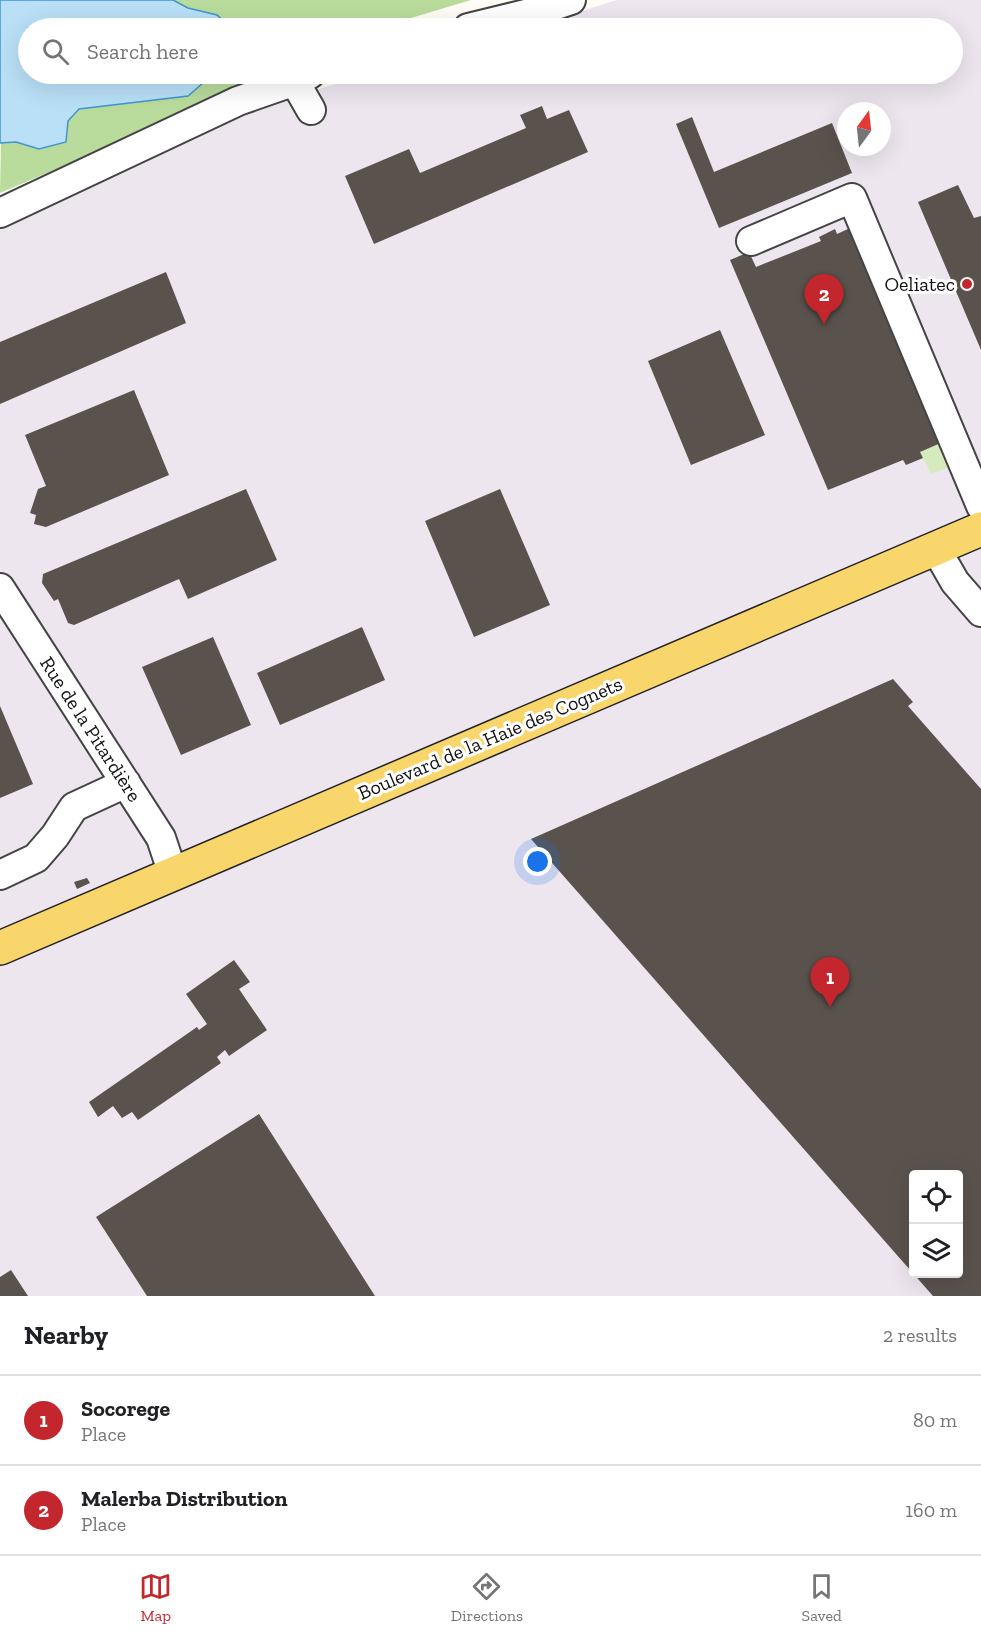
<!DOCTYPE html>
<html lang="en">
<head>
<meta charset="utf-8">
<style>
	:root { --surface:#fff; --page:#f2f2f2; --text:#202124; --muted:#757577; --line:#e0e0e0; --accent:#c4262e }
	body { margin:0; font-family:"Zilla Slab",serif; background:var(--page); color:var(--text) }
	.controls { position:absolute; right:18px; bottom:18px; display:grid; overflow:hidden; border-radius:6px; box-shadow:0 6px 24px #0002 }
	.controls button { width:54px; height:54px; display:grid; place-items:center; padding:0; border:0; border-bottom:2px solid var(--line); background:var(--surface); color:var(--text); font:30px sans-serif }
	.compass { position:absolute; left:837px; top:102px; width:54px; height:54px; border-radius:50%; background:var(--surface); box-shadow:0 6px 24px #0002; rotate:15deg }
	.you { position:absolute; left:538px; top:862px; width:21px; height:21px; margin:-15px; border:4px solid #fff; border-radius:50%; background:#1a73e8; box-shadow:0 0 0 9px #1a73e833 }
	.badge { display:grid; place-items:center; width:39px; height:39px; border-radius:50%; background:var(--accent); color:#fff; font-size:20px; font-weight:700 }
	.pin { position:absolute; translate:-50% -50px; filter:drop-shadow(0 2px 3px #0008) }
	.pin::after { content:''; position:absolute; top:32px; width:21px; height:18px; background:inherit; clip-path:polygon(0 0,100% 0,50% 100%) }
	.list { margin:0; padding:0; list-style:none }
	h2 { display:flex; justify-content:space-between; align-items:center; height:78px; margin:0; padding:0 24px; font-size:26px }
	h2 small { font-size:20px; font-weight:400; color:var(--muted) }
	.list li { display:grid; grid-template-columns:39px 1fr auto; gap:18px; align-items:center; box-sizing:border-box; height:90px; padding:0 24px; border-top:2px solid var(--line) }
	.list b { display:block; font-size:22px; white-space:nowrap }
	.list p { margin:0; font-size:20px; white-space:nowrap; color:var(--muted) }
	.list em { font-size:20px; font-style:normal; color:var(--muted) }
	.icon { flex:none; width:33px; height:33px; fill:none; stroke:currentColor; stroke-width:2; stroke-linecap:round; stroke-linejoin:round }
	.map { position:relative; flex:none; width:981px; height:1296px; overflow:hidden }
	.search { position:absolute; background:var(--surface); box-shadow:0 6px 24px #0002; left:18px; right:18px; top:18px; height:66px; display:flex; align-items:center; gap:15px; box-sizing:border-box; padding:0 21px; border-radius:33px; color:var(--muted); font-size:22px }
	.sheet { height:258px; background:var(--surface) }
	nav { display:flex; justify-content:space-around; align-items:center; box-sizing:border-box; height:84px; border-top:2px solid var(--line); background:var(--surface); font-size:16px; color:var(--muted) }
	nav a { display:grid; justify-items:center; gap:3px }
	nav .on { color:var(--accent) }
	.map>svg:first-child { display:block }
</style>
</head>
<body>
<div class="map">
<svg width="981" height="1296" viewBox="0 0 981 1296">
	<rect width="100%" height="100%" fill="#fffdf5"/>
	<path fill="#eee6ef" fill-rule="evenodd" d="M617 0H981V1296H0V222L242 111 371 74H952V28H527ZM846 111H882V147H846ZM914 1174H958V1274H914Z"/>
	<path fill="#d5ebbd" d="M943 442 954 465 931 474 920 452Z"/>
	<path fill="#b9dc9c" d="M173 0H471L411 18 385 28H231L217 15 188 8Z
		M233 74H279L0 193 1 142H16L39 148 79 109 188 96 203 83H225Z"/>
	<path fill="#b9e0f7" stroke="#3f96cf" stroke-width="1.5" d="M0 0H173L188 8 217 15 231 28H28V74H233L225 83H203L188 96 79 109 68 121 66 142 39 149 16 142 0 143Z"/>
	<path fill="#5a524d" fill-rule="evenodd" d="M542 106 547 119 569 110 588 152 374 244 345 176 409 149 420 173 526 128 520 115Z
		M692 117 714 172 832 123 852 173 719 228 676 124Z
		M958 185 974 218 981 216V350L918 202Z
		M850 228 943 442 920 452 923 458 906 465 903 460 828 490 730 260 749 252 756 267 821 241 819 237 835 229 837 234Z
		M166 272 186 323 0 404V342Z
		M720 330 765 435 691 465 648 361Z
		M134 390 169 475 46 527 34 524 36 515 30 513 38 489 46 486 25 435Z
		M246 489 277 560 188 599 179 579 74 625 68 623 58 599 54 601 42 583 43 574Z
		M500 489 550 605 474 637 425 521Z
		M362 627 385 680 280 725 257 673Z
		M213 637 251 725 181 755 142 667Z
		M893 679 913 702 908 706 981 789V1296H933L531 839ZM914 1174H958V1274H914Z
		M0 706 33 784 0 798Z
		M87 878 90 883 77 889 74 882Z
		M234 960 250 982 239 989 267 1030 229 1056 225 1050 217 1057 221 1063 138 1120 132 1112 122 1118 113 1106 98 1117 89 1102 197 1027 199 1030 207 1024 186 994Z
		M259 1114 375 1296H147L96 1217Z
		M11 1270 28 1296H0V1277Z"/>
	<g fill="none" stroke-linecap="round" stroke-linejoin="round">
		<defs>
			<path id="minor" d="M468 28 538 11 571 0
				M310 74 301 79 299 89 311 110
				M0 213 238 101 301 79
				M751 241 852 198 981 506
				M936 549 955 582 981 612
				M0 588 161 838 173 874
				M0 875 36 858 55 836 74 807 126 783"/>
			<path id="major" d="M0 948 981 529"/>
		</defs>
		<use href="#minor" stroke="#444" stroke-width="32"/>
		<use href="#major" stroke="#222" stroke-width="36"/>
		<use href="#minor" stroke="#fff" stroke-width="28"/>
		<use href="#major" stroke="#f9d66b" stroke-width="33"/>
	</g>
	<circle fill="#c4262e" stroke="#fff" stroke-width="2" cx="967" cy="284" r="6"/>
	<g text-anchor="middle" dominant-baseline="central" stroke-width="6" stroke-linejoin="round" paint-order="stroke">
		<g font-size="20" fill="#111" stroke="#fff" text-anchor="end">
			<text x="955" y="284">Oeliatec</text>
		</g>
		<g font-size="20" fill="#111" stroke="#fff">
			<text transform="translate(91 729) rotate(57)">Rue de la Pitardière</text>
			<text transform="translate(490 738) rotate(-23)">Boulevard de la Haie des Cognets</text>
		</g>
	</g>
</svg>
<div class="controls">
<button><svg class="icon" aria-label="locate" viewBox="0 0 24 24"><circle cx="12" cy="12" r="6"/><path d="M12 2v4M12 18v4M2 12h4M18 12h4"/></svg></button>
<button><svg class="icon" aria-label="layers" viewBox="0 0 24 24"><path d="M12 4l9 5-9 5-9-5zM3 14l9 5 9-5"/></svg></button>
</div>
<svg class="compass" viewBox="-18 -18 36 36"><path d="M0-13l5 13h-10z" fill="#e53935"/><path d="M0 13l5-13h-10z" fill="#757577"/></svg>
<div class="you"></div>
<div class="pin badge" style="left:830px;top:1007px">1</div>
<div class="pin badge" style="left:824px;top:324px">2</div>
<div class="search"><svg class="icon" aria-label="search" viewBox="0 0 24 24"><circle cx="10" cy="10" r="6"/><path d="M15 15l6 6"/></svg>Search here</div>
</div>
<section class="sheet">
<h2>Nearby<small>2 results</small></h2>
<ul class="list">
<li><span class="badge">1</span><div><b>Socorege</b><p>Place</p></div><em>80 m</em></li>
<li><span class="badge">2</span><div><b>Malerba Distribution</b><p>Place</p></div><em>160 m</em></li>
</ul>
</section>
<nav>
<a class="on"><svg class="icon" aria-label="map" viewBox="0 0 24 24"><path d="M3 6l6-2 6 2 6-2v14l-6 2-6-2-6 2zM9 4v14M15 6v14"/></svg>Map</a>
<a><svg class="icon" aria-label="directions" viewBox="0 0 24 24"><path d="M12 3l9 9-9 9-9-9zM9 14v-3h6M13 9l2 2-2 2"/></svg>Directions</a>
<a><svg class="icon" aria-label="saved" viewBox="0 0 24 24"><path d="M7 4h10v16l-5-4-5 4z"/></svg>Saved</a>
</nav>
</body>
</html>
